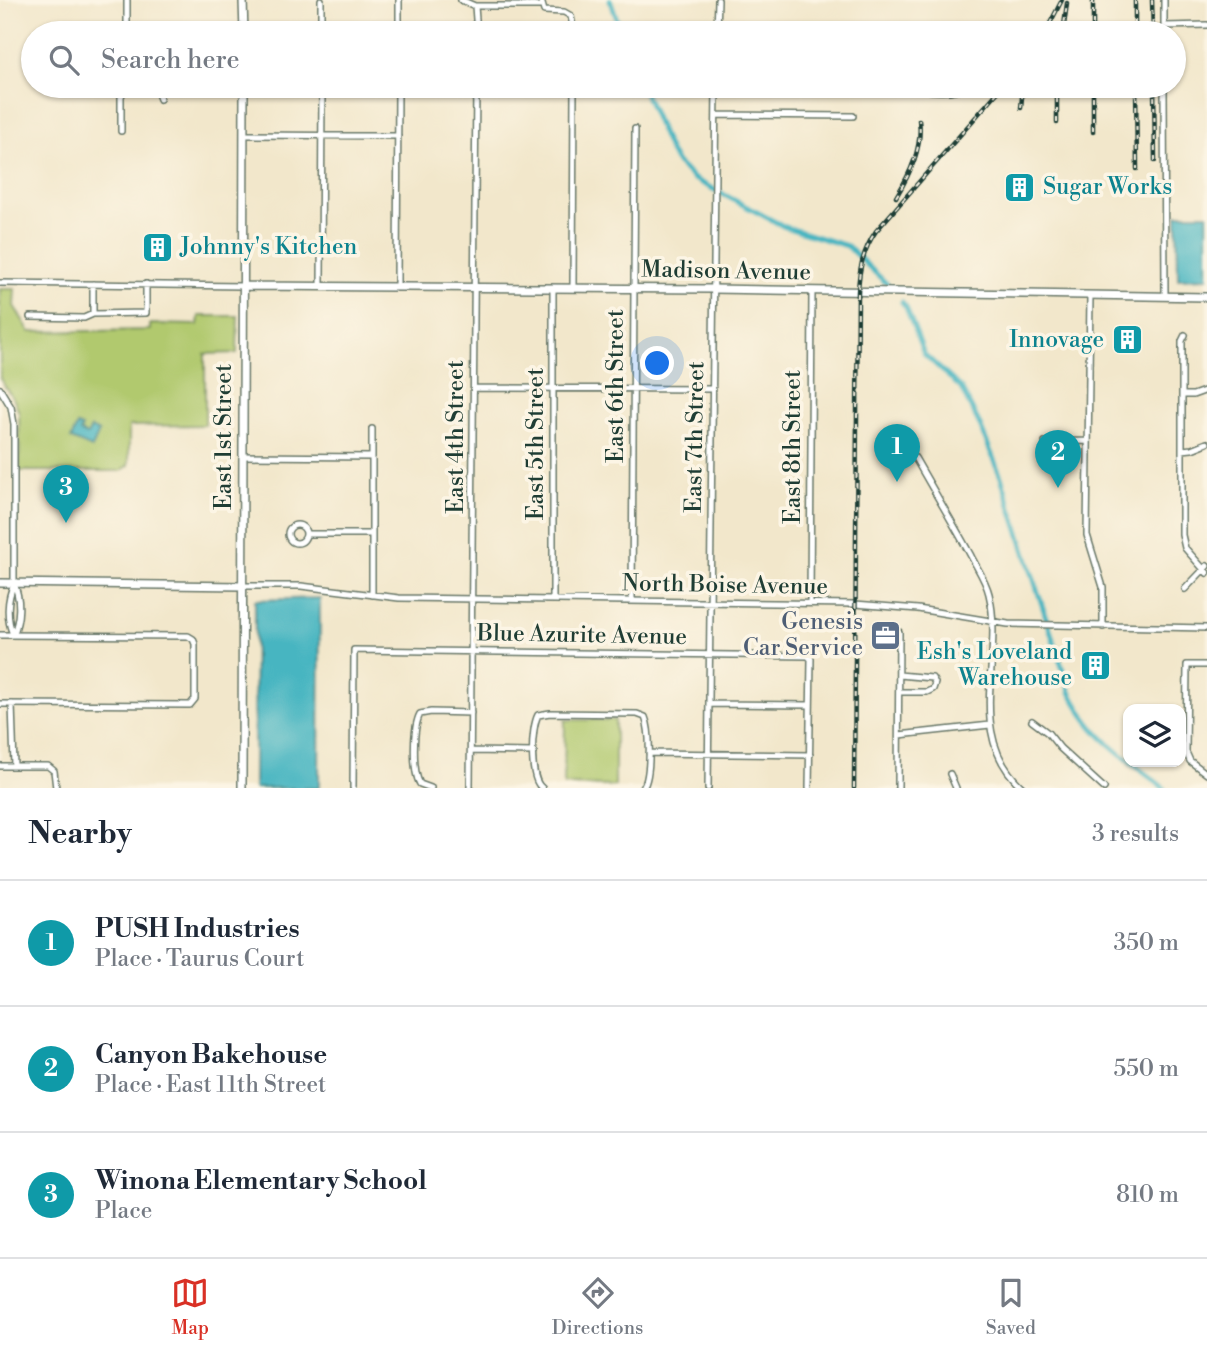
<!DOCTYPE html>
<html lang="en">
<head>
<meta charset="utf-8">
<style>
	:root { --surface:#fff; --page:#f6f6f7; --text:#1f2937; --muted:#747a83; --line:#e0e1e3; --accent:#d93025 }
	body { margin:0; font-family:"Libre Bodoni",serif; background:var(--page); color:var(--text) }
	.controls { position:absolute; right:21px; bottom:21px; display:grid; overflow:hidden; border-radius:14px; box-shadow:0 2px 5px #0004 }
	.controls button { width:63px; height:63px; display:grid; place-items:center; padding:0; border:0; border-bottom:2px solid var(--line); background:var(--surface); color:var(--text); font:35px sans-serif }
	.you { position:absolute; left:658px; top:364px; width:24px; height:24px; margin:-18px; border:5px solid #fff; border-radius:50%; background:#1a73e8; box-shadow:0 0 0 10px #1a73e833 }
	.badge { display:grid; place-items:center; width:46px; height:46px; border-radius:50%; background:var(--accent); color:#fff; font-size:23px; font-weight:700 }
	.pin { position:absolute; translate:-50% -58px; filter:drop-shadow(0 2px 4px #0008) }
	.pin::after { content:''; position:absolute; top:37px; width:24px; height:21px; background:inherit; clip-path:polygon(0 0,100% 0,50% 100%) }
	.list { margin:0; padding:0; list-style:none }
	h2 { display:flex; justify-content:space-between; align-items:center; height:91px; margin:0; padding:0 28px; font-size:30px }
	h2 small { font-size:23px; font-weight:400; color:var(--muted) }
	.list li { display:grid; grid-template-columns:46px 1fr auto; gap:21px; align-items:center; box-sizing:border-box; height:126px; padding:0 28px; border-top:2px solid var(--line) }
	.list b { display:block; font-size:26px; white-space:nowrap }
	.list p { margin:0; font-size:23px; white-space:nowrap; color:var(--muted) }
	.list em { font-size:23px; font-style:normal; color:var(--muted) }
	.icon { flex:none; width:38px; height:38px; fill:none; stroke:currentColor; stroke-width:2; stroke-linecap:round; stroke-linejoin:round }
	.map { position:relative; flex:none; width:1207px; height:788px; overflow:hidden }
	.search { position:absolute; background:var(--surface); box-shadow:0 2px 5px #0004; left:21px; right:21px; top:21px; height:77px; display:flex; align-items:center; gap:18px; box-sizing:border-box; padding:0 24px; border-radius:38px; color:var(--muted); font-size:26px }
	.sheet { height:469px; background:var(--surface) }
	nav { display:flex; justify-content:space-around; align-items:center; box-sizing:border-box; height:98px; border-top:2px solid var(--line); background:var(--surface); font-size:19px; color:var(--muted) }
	nav a { display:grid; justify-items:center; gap:4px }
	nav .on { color:var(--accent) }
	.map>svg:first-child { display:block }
</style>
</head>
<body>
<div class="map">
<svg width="1207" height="788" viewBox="0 0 1207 788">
	<rect width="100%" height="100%" fill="#fcf5e5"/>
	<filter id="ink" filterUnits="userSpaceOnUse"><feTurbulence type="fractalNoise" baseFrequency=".0143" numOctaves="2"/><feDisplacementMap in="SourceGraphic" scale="14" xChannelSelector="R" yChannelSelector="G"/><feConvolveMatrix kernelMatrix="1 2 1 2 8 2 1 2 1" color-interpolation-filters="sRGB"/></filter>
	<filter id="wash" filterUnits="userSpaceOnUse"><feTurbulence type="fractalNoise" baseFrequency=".00686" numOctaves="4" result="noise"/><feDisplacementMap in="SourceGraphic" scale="28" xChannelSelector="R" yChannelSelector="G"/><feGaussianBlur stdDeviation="1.57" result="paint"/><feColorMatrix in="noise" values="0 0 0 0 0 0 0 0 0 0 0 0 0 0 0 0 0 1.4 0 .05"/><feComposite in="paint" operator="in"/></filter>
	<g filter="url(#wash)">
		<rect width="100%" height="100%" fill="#f2e7cb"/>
		<path fill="#b1c96e" stroke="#688351" stroke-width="2" d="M0 289H15L14 306 30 332 150 330V324L198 325 199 316H238L237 353 205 354V425L129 426V465L121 471H20L19 413 14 400 0 379Z
			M565 720H615V786L564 785Z"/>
		<path fill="#47b5c1" stroke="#33797a" stroke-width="2" d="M1177 214H1207V278L1178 279Z
			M77 425 82 427 80 432 87 435 91 428 99 432 92 448 71 439Z
			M320 598 319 788H254L255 600Z"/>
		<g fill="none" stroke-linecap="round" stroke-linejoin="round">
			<path stroke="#47b5c1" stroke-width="5" d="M610 0 622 33
				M642 86 670 152 677 163 694 179 785 227 847 246 889 286
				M902 302 906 307 924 354 961 388 979 423 1001 477 1070 692C1086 723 1101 739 1128 760
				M1130 762 1164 788"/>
		</g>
	</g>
	<g filter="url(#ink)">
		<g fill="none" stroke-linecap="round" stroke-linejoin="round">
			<defs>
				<path id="minor" d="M127 0V33
					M321 0V33
					M461 0 475 6H541
					M541 0 544 11 564 12 571 16 574 33
					M1164 0V33
					M475 6 477 33
					M1164 26 1207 25
					M399 33V0
					M717 33 718 0
					M155 86 160 99
					M1164 86 1165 296
					M716 115 853 116
					M121 131V97L125 86
					M245 135 398 136
					M0 283 244 286
					M321 287 322 86
					M397 287 398 86
					M573 288 574 86
					M1090 295 1087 535 1103 587V627
					M93 314V284
					M30 317 84 318 93 314 146 313V284
					M1185 335 1182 341V535L1185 548 1207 573
					M474 388 713 389
					M0 389 11 407 14 424V584C21 599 20 620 13 635
					M1183 395H1193L1207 390
					M1045 442 1088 441
					M1182 450 1192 449 1207 443
					M243 456 372 457
					M915 458C934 491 953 523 971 556 977 568 986 581 989 594 1005 658 963 735 1023 788
					M288 534a9 9 0 1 1 18 0a9 9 0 1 1-18 0Z
					M306 534H371
					M243 586H301L399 598 855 604 918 609 1008 624 1207 628
					M1185 589 1207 566
					M372 595V429
					M553 600V288
					M632 601 635 129
					M810 603 812 291
					M13 634C6 619 7 599 14 584
					M0 635 188 636 193 639 195 644V699L190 705 0 704
					M1207 665H1187L1186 752 1190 761 1207 774
					M899 675 932 678 935 683 933 689 927 692H899
					M12 704 14 766
					M709 704 810 705
					M1032 721 1048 733 1060 748 1104 788
					M899 735 990 725
					M471 751 534 752
					M649 753 810 755
					M0 766H48L54 771 56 788
					M950 774 956 788
					M353 788 354 650 808 656 811 659 809 788
					M431 788 420 784C412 771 413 727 420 714L431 712 471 713
					M470 788 476 86
					M542 788C529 779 531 728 538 715L550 713 637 714 645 717C651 731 651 777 643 788
					M708 788 716 86
					M898 788 899 632"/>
				<path id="major" d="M243 0 244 33
					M244 286 713 289 1207 297
					M0 583 243 586
					M242 788 244 86"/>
			</defs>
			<use href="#minor" stroke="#697869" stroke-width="8"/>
			<use href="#major" stroke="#697869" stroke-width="10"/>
			<use href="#minor" stroke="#fff" stroke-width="5"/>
			<use href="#major" stroke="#fff" stroke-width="7"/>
			<defs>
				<path id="rail" d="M1093 0V33
					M1135 0V33
					M1152 0 1153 33
					M1045 33 1062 0
					M1063 33 1067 3
					M905 86C931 96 953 94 979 86
					M1093 86V132
					M1136 86 1137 169
					M1154 86 1155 161
					M1021 108 1023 86
					M1057 123V86
					M896 197C910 174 923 147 919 120
					M854 788 858 292C859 269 863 250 876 231L1003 86"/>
			</defs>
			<use href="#rail" stroke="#1f3d34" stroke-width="4.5"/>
			<use href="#rail" stroke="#fcf5e5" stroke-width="2" stroke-dasharray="5" stroke-linecap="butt"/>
		</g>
	</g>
	<defs>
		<symbol id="building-square" viewBox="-11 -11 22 22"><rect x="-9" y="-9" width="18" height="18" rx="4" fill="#0f9aa8" stroke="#fcf5e5"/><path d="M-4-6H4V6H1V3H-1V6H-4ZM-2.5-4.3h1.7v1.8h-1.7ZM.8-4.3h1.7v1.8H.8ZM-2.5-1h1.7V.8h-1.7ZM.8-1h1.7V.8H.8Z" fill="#fff"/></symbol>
		<symbol id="office-square" viewBox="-11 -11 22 22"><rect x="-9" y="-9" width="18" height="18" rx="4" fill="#5c6f8a" stroke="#fcf5e5"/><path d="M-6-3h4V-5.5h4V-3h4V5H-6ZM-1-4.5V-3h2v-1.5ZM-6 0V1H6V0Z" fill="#fff"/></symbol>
	</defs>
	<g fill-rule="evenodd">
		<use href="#building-square" x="1002" y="170" width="35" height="35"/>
		<use href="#building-square" x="140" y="230" width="35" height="35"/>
		<use href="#building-square" x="1110" y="322" width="35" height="35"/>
		<use href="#office-square" x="868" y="618" width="35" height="35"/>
		<use href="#building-square" x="1078" y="648" width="35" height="35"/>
	</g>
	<g text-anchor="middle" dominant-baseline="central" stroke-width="7" stroke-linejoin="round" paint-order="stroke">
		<g font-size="23" fill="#0d838f" stroke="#fcf5e5" text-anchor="start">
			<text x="1043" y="187">Sugar Works</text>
			<text x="180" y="247">Johnny's Kitchen</text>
			<text x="1104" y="340" text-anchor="end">Innovage</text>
			<text x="1072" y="652" text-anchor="end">Esh's Loveland<tspan x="1072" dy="26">Warehouse</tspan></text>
		</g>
		<g font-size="23" fill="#1f3d34" stroke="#fcf5e5">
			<text transform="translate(726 271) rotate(1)">Madison Avenue</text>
			<text transform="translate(616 386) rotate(-90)">East 6th Street</text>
			<text transform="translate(224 437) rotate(-90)">East 1st Street</text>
			<text transform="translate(456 437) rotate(-90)">East 4th Street</text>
			<text transform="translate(695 437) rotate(-89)">East 7th Street</text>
			<text transform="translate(536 444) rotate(-90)">East 5th Street</text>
			<text transform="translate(793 447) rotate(-90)">East 8th Street</text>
			<text transform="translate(725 585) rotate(1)">North Boise Avenue</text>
			<text transform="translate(582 635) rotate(1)">Blue Azurite Avenue</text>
		</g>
		<g font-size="23" fill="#4e5e75" stroke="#fcf5e5" text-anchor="end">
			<text x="863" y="622">Genesis<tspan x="863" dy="26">Car Service</tspan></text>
		</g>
	</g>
</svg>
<div class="controls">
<button><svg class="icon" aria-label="layers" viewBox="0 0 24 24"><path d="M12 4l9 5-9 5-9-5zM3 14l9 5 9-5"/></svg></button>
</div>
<div class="you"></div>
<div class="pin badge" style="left:897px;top:482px;background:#0f9aa8">1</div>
<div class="pin badge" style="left:1058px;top:488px;background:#0f9aa8">2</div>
<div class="pin badge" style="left:66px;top:523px;background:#0f9aa8">3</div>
<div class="search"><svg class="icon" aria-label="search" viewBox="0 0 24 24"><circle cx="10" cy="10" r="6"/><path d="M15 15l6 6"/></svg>Search here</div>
</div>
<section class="sheet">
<h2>Nearby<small>3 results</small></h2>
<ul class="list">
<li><span class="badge" style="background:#0f9aa8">1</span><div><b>PUSH Industries</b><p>Place · Taurus Court</p></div><em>350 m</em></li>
<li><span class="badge" style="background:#0f9aa8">2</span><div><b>Canyon Bakehouse</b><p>Place · East 11th Street</p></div><em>550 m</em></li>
<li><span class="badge" style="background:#0f9aa8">3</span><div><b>Winona Elementary School</b><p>Place</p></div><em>810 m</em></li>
</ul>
</section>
<nav>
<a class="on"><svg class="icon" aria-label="map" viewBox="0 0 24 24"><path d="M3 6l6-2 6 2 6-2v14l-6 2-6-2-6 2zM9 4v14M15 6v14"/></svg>Map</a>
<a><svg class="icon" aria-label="directions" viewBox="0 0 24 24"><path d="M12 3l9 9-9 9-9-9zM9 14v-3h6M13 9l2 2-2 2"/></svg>Directions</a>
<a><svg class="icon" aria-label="saved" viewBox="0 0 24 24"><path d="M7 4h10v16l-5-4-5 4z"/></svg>Saved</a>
</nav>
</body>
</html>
